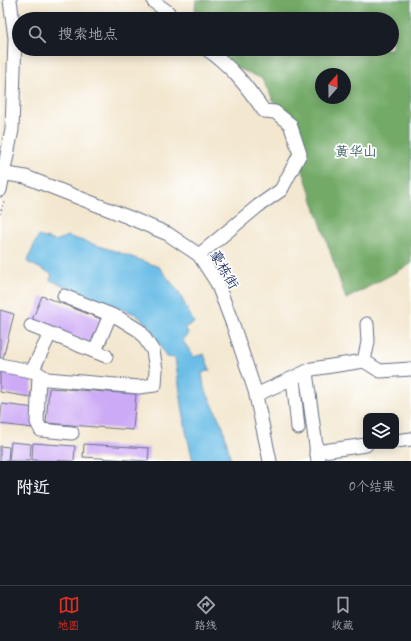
<!DOCTYPE html>
<html lang="zh">
<head>
<meta charset="utf-8">
<style>
	:root { --surface:#171b24; --page:#20242c; --text:#f1f3f6; --muted:#9ea1a6; --line:#363941; --accent:#d93025 }
	body { margin:0; font-family:Mynerve,"LXGW WenKai TC",sans-serif; background:var(--page); color:var(--text) }
	.controls { position:absolute; right:12px; bottom:12px; display:grid; overflow:hidden; border-radius:8px; box-shadow:0 2px 10px #0003 }
	.controls button { width:36px; height:36px; display:grid; place-items:center; padding:0; border:0; border-bottom:1px solid var(--line); background:var(--surface); color:var(--text); font:20px sans-serif }
	.compass { position:absolute; left:315px; top:68px; width:36px; height:36px; border-radius:50%; background:var(--surface); box-shadow:0 2px 10px #0003; rotate:20deg }
	.list { margin:0; padding:0; list-style:none }
	h2 { display:flex; justify-content:space-between; align-items:center; height:52px; margin:0; padding:0 16px; font-size:17px }
	h2 small { font-size:13px; font-weight:400; color:var(--muted) }
	.icon { flex:none; width:22px; height:22px; fill:none; stroke:currentColor; stroke-width:2; stroke-linecap:round; stroke-linejoin:round }
	.map { position:relative; flex:none; width:411px; height:461px; overflow:hidden }
	.search { position:absolute; background:var(--surface); box-shadow:0 2px 10px #0003; left:12px; right:12px; top:12px; height:44px; display:flex; align-items:center; gap:10px; box-sizing:border-box; padding:0 14px; border-radius:22px; color:var(--muted); font-size:15px }
	.sheet { height:124px; background:var(--surface) }
	nav { display:flex; justify-content:space-around; align-items:center; box-sizing:border-box; height:56px; border-top:1px solid var(--line); background:var(--surface); font-size:11px; color:var(--muted) }
	nav a { display:grid; justify-items:center; gap:2px }
	nav .on { color:var(--accent) }
	.map>svg:first-child { display:block }
</style>
</head>
<body>
<div class="map">
<svg width="411" height="461" viewBox="0 0 411 461">
	<rect width="100%" height="100%" fill="#fff"/>
	<filter id="ink" filterUnits="userSpaceOnUse"><feTurbulence type="fractalNoise" baseFrequency=".025" numOctaves="2"/><feDisplacementMap in="SourceGraphic" scale="8" xChannelSelector="R" yChannelSelector="G"/><feConvolveMatrix kernelMatrix="1 2 1 2 8 2 1 2 1" color-interpolation-filters="sRGB"/></filter>
	<filter id="wash" filterUnits="userSpaceOnUse"><feTurbulence type="fractalNoise" baseFrequency=".012" numOctaves="4" result="noise"/><feDisplacementMap in="SourceGraphic" scale="16" xChannelSelector="R" yChannelSelector="G"/><feGaussianBlur stdDeviation="0.9" result="paint"/><feColorMatrix in="noise" values="0 0 0 0 0 0 0 0 0 0 0 0 0 0 0 0 0 1.4 0 .05"/><feComposite in="paint" operator="in"/></filter>
	<g filter="url(#wash)">
		<rect width="100%" height="100%" fill="#f3e7cf"/>
		<path fill="#73aa67" stroke="#476c62" fill-rule="evenodd" d="M196 0H411V264L346 299 288 126 261 78 192 49H392V19H194ZM321 74H345V98H321Z"/>
		<path fill="#6abde6" stroke="#4276a2" d="M38 236 56 241 67 236 118 252 159 267 178 291 194 323 185 327 188 333 183 341 194 357 204 354 210 370 202 373 204 387 223 427 231 461H193L186 431 175 358 166 357 158 340 148 325 135 314 50 280 52 274 27 262Z"/>
		<g id="blocks">
			<path fill="#cdaaf5" d="M42 296 101 319 92 344 32 320Z
				M0 310 14 314 2 362H0Z
				M0 369 34 375 30 397 0 392Z
				M49 388 136 394 133 430 46 423Z
				M2 404 35 408 33 428 0 424Z
				M11 442 31 444 30 461H9Z
				M33 443 75 446 74 461 32 460Z
				M84 444 149 448 148 461 83 457Z
				M0 446 9 447 8 461H0Z"/>
		</g>
	</g>
	<g filter="url(#ink)">
		<use href="#blocks" fill-opacity="0" stroke="#676f86" stroke-width="1"/>
		<g fill="none" stroke-linecap="round" stroke-linejoin="round">
			<defs>
				<path id="minor" d="M154 0V2L168 12 167 19
					M0 173 26 177 128 217 168 234 199 255 217 283 233 325 255 391 270 461
					M0 190 12 130 15 38 10 0
					M199 255 258 206 281 190 300 154 290 124 275 112 264 111C248 88 230 64 206 49
					M31 326 106 356
					M95 351 110 315
					M364 361 380 371 411 369
					M0 365 36 372 47 379 139 387 155 385 156 370 153 351 140 331 119 318 64 296
					M32 371 50 334
					M306 372 318 461
					M39 374 37 422 41 430 72 433
					M293 378 298 428
					M256 395 312 369 364 361 368 342 367 324
					M396 441 411 439
					M316 452 366 445"/>
			</defs>
			<use href="#minor" stroke="#676f86" stroke-width="15"/>
			<path stroke="#676f86" stroke-width="1.5" stroke-dasharray="1 3" stroke-linecap="butt" d="M0 214 4 201"/>
			<use href="#minor" stroke="#fff" stroke-width="13"/>
		</g>
	</g>
	<g text-anchor="middle" dominant-baseline="central" stroke-width="3.5" stroke-linejoin="round" paint-order="stroke">
		<g font-size="14" fill="#446366" stroke="#fff">
			<text x="356" y="152">黄华山</text>
		</g>
		<g font-size="14" fill="#1b2f5e" stroke="#fff">
			<text transform="translate(224 270) rotate(60)">豪栋街</text>
		</g>
	</g>
</svg>
<div class="controls">
<button><svg class="icon" aria-label="layers" viewBox="0 0 24 24"><path d="M12 4l9 5-9 5-9-5zM3 14l9 5 9-5"/></svg></button>
</div>
<svg class="compass" viewBox="-18 -18 36 36"><path d="M0-13l5 13h-10z" fill="#e53935"/><path d="M0 13l5-13h-10z" fill="#9ea1a6"/></svg>
<div class="search"><svg class="icon" aria-label="search" viewBox="0 0 24 24"><circle cx="10" cy="10" r="6"/><path d="M15 15l6 6"/></svg>搜索地点</div>
</div>
<section class="sheet">
<h2>附近<small>0个结果</small></h2>
<ul class="list">
</ul>
</section>
<nav>
<a class="on"><svg class="icon" aria-label="map" viewBox="0 0 24 24"><path d="M3 6l6-2 6 2 6-2v14l-6 2-6-2-6 2zM9 4v14M15 6v14"/></svg>地图</a>
<a><svg class="icon" aria-label="directions" viewBox="0 0 24 24"><path d="M12 3l9 9-9 9-9-9zM9 14v-3h6M13 9l2 2-2 2"/></svg>路线</a>
<a><svg class="icon" aria-label="saved" viewBox="0 0 24 24"><path d="M7 4h10v16l-5-4-5 4z"/></svg>收藏</a>
</nav>
</body>
</html>
